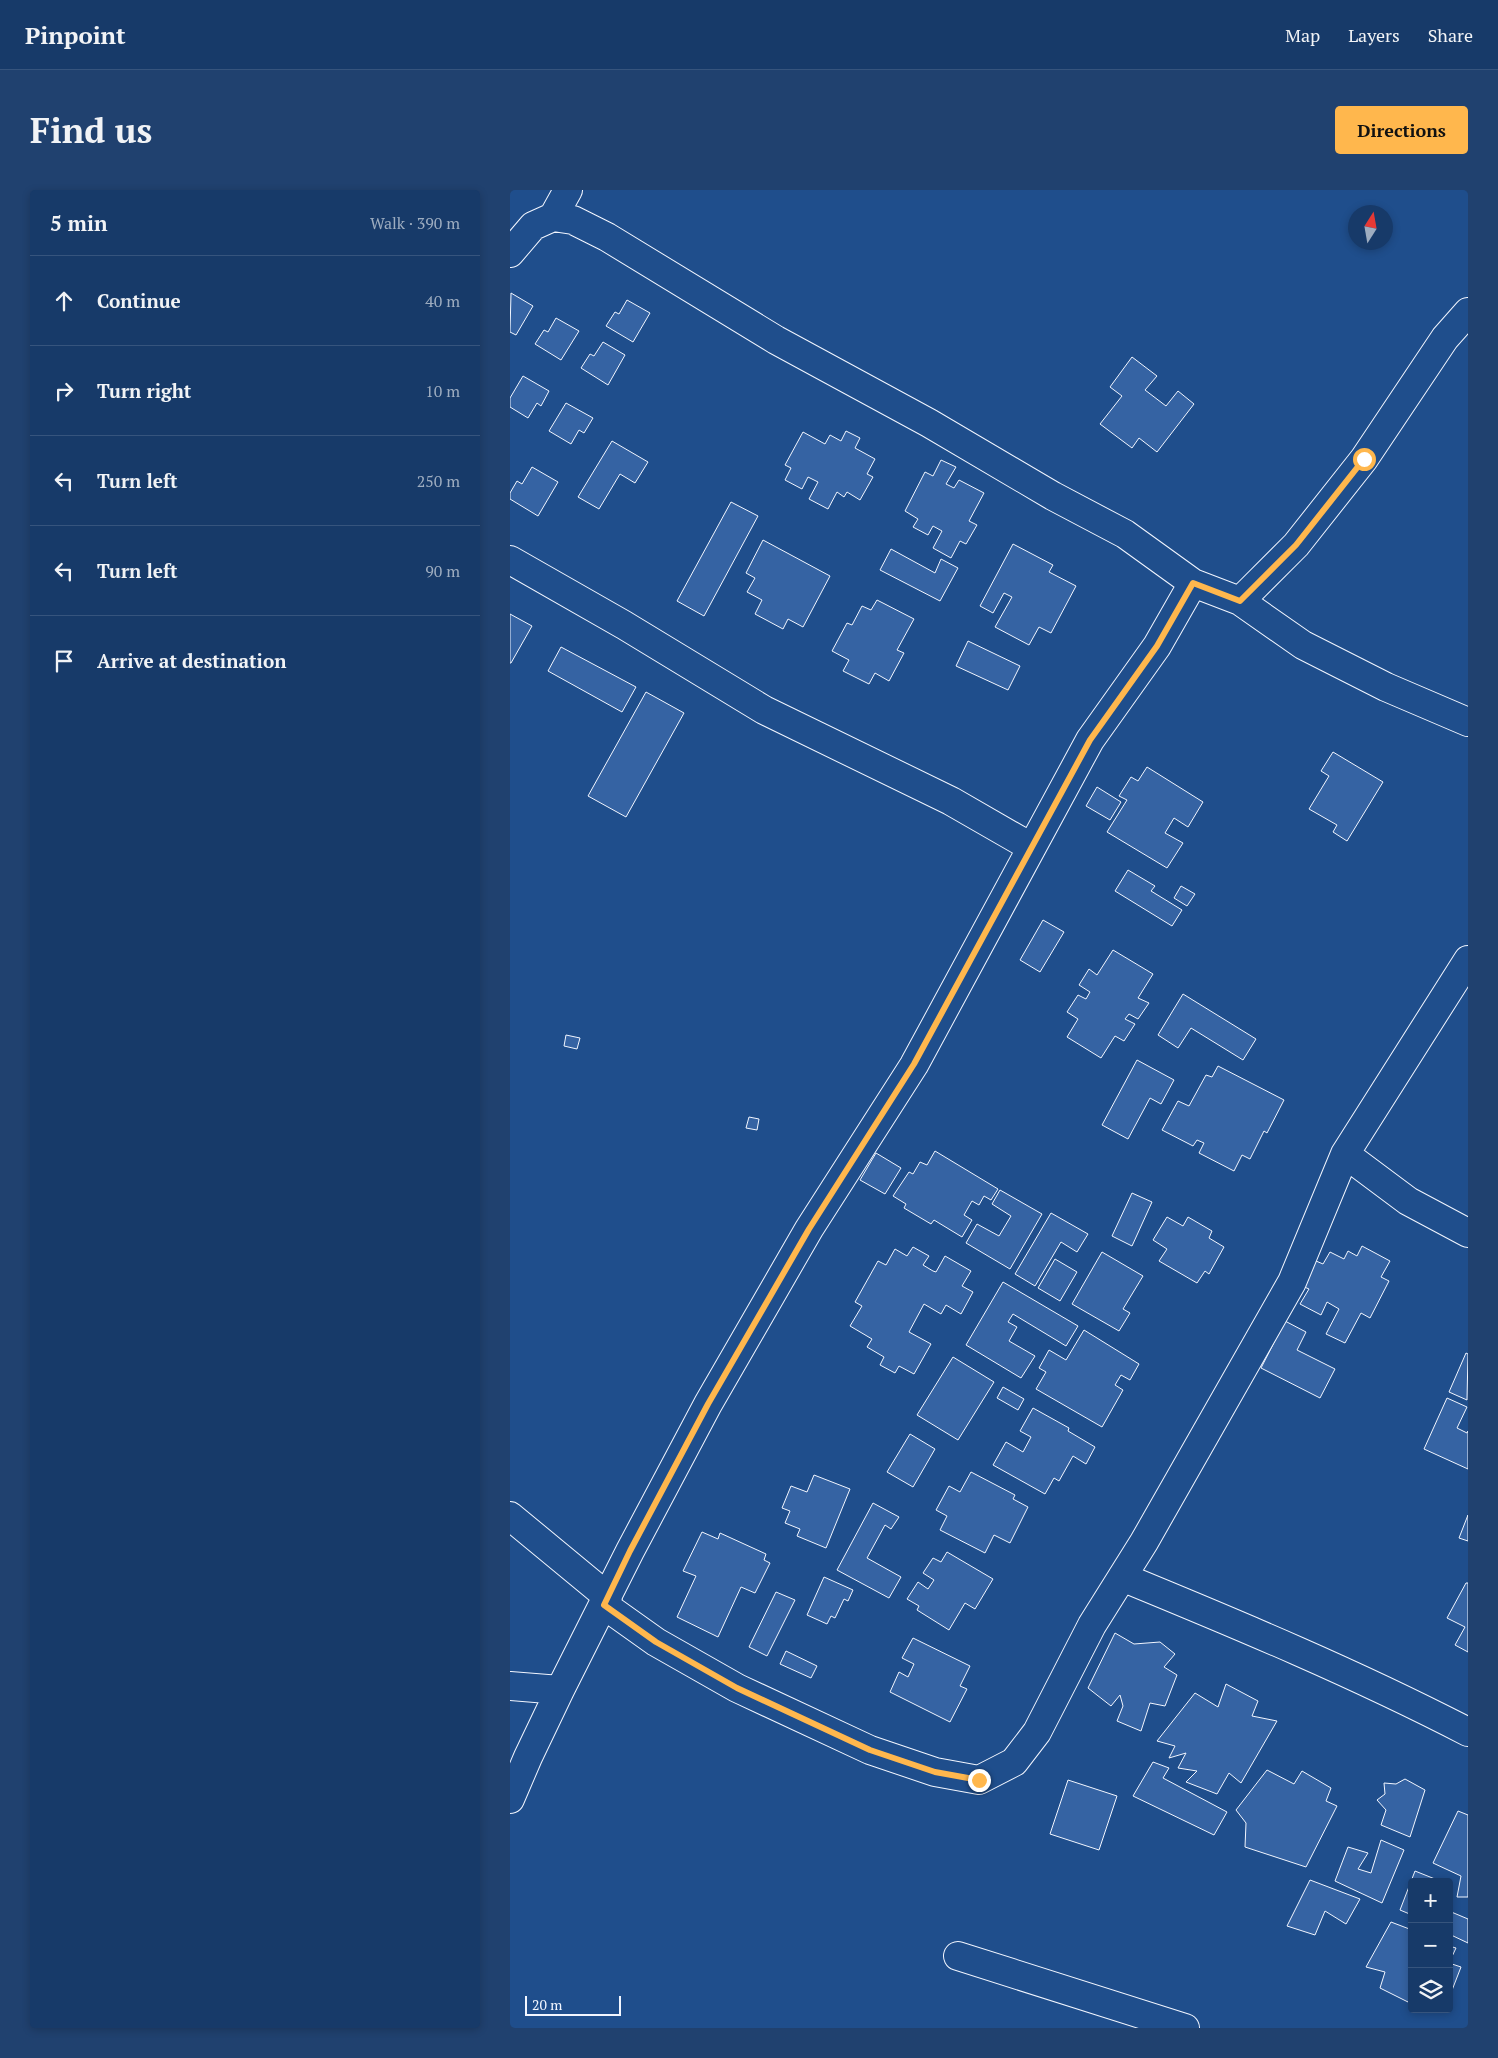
<!DOCTYPE html>
<html lang="en">
<head>
<meta charset="utf-8">
<style>
	:root { --surface:#173a69; --page:#20416f; --text:#f1f3f6; --muted:#9eadc0; --line:#36547d; --accent:#ffb74d }
	body { margin:0; font-family:"PT Serif",serif; background:var(--page); color:var(--text) }
	.controls { position:absolute; right:15px; bottom:15px; display:grid; overflow:hidden; border-radius:5px; box-shadow:0 2px 8px #0003 }
	.controls button { width:45px; height:45px; display:grid; place-items:center; padding:0; border:0; border-bottom:1px solid var(--line); background:var(--surface); color:var(--text); font:25px sans-serif }
	.compass { position:absolute; left:838px; top:15px; width:45px; height:45px; border-radius:50%; background:var(--surface); box-shadow:0 2px 8px #0003; rotate:11deg }
	.scale { position:absolute; left:15px; bottom:12px; width:96px; box-sizing:border-box; padding-left:5px; border:2px solid #f2f6ff; border-top:0; font-size:14px; line-height:18px; white-space:nowrap; color:#f2f6ff; -webkit-text-stroke:4px #1f4e8c; paint-order:stroke }
	.stop { position:absolute; width:15px; height:15px; margin:-11px; border:4px solid #ffb74d; border-radius:50%; background:#fff }
	.stop.end { background:#ffb74d; border-color:#fff; box-shadow:0 1px 5px #0008 }
	.list { margin:0; padding:0; list-style:none }
	h2 { display:flex; justify-content:space-between; align-items:center; height:65px; margin:0; padding:0 20px; font-size:21px }
	h2 small { font-size:16px; font-weight:400; color:var(--muted) }
	.list li { display:grid; grid-template-columns:32px 1fr auto; gap:15px; align-items:center; box-sizing:border-box; height:90px; padding:0 20px; border-top:1px solid var(--line) }
	.list b { display:block; font-size:19px; white-space:nowrap }
	.list em { font-size:16px; font-style:normal; color:var(--muted) }
	.icon { flex:none; width:28px; height:28px; fill:none; stroke:currentColor; stroke-width:2; stroke-linecap:round; stroke-linejoin:round }
	.map { position:relative; flex:none; width:958px; height:1838px; overflow:hidden; border-radius:5px }
	header { display:flex; align-items:center; gap:30px; box-sizing:border-box; height:70px; padding:0 25px; background:var(--surface); border-bottom:1px solid var(--line) }
	header strong { font-size:24px }
	nav { display:flex; gap:28px; margin-inline-start:auto; font-size:18px }
	.intro { display:flex; align-items:center; justify-content:space-between; box-sizing:border-box; height:120px; padding:0 30px }
	h1 { margin:0; font-size:35px }
	.button { padding:12px 22px; border-radius:5px; background:var(--accent); color:#111; font-size:18px; font-weight:700 }
	main { display:flex; gap:30px; padding:0 30px }
	aside { flex:1; background:var(--surface); border-radius:5px; box-shadow:0 2px 8px #0003 }
	.map>svg:first-child { display:block }
</style>
</head>
<body>
<header>
<strong>Pinpoint</strong>
<nav><a>Map</a><a>Layers</a><a>Share</a></nav>
</header>
<div class="intro"><h1>Find us</h1><a class="button">Directions</a></div>
<main>
<aside>
<h2>5 min<small>Walk · 390 m</small></h2>
<ul class="list">
<li><svg class="icon" aria-label="ahead" viewBox="0 0 24 24"><path d="M12 20V5M6 11l6-6 6 6"/></svg><div><b>Continue</b></div><em>40 m</em></li>
<li><svg class="icon" aria-label="right" viewBox="0 0 24 24"><path d="M7 20v-9h11M14 6l5 5-5 5"/></svg><div><b>Turn right</b></div><em>10 m</em></li>
<li><svg class="icon" aria-label="left" viewBox="0 0 24 24"><path d="M17 20v-9H6M10 6l-5 5 5 5"/></svg><div><b>Turn left</b></div><em>250 m</em></li>
<li><svg class="icon" aria-label="left" viewBox="0 0 24 24"><path d="M17 20v-9H6M10 6l-5 5 5 5"/></svg><div><b>Turn left</b></div><em>90 m</em></li>
<li><svg class="icon" aria-label="arrive" viewBox="0 0 24 24"><path d="M6 21V4h12l-3 4 3 4H6"/></svg><div><b>Arrive at destination</b></div></li>
</ul>
</aside>
<div class="map">
<svg width="958" height="1838" viewBox="0 0 958 1838">
	<rect width="100%" height="100%" fill="#1f4e8c"/>
	<path fill="#3563a3" stroke="#f2f6ff" d="M1 103 23 116 6 145 0 142Z
		M117 110 140 123 123 152 96 136 105 122 109 124Z
		M46 128 69 141 51 170 25 154 34 140 38 142Z
		M93 152 115 165 98 195 71 178 80 164 84 166Z
		M622 167 647 186 635 200 656 216 668 201 684 214 647 262 629 248 622 258 590 234 612 206 600 197Z
		M13 186 39 201 31 216 27 213 18 228 0 217V208Z
		M56 213 83 228 74 243 69 240 61 254 39 241Z
		M336 241 350 248 345 258 365 269 357 284 363 287 350 310 337 302 334 307 327 302 318 319 299 309 308 292 298 287 292 299 275 290 281 278 275 275 293 242 315 254 320 245 331 251Z
		M102 251 138 272 125 293 110 284 89 319 68 307Z
		M431 270 446 277 436 294 444 298 449 290 474 303 459 331 467 335 456 354 450 351 441 368 423 358 432 341 423 336 418 345 403 337 408 329 395 321 415 282 423 286Z
		M22 277 48 292 28 326 0 309V303L7 291 12 294Z
		M221 312 248 326 194 426 167 411Z
		M253 350 320 386 293 437 278 429 273 439 245 424 252 410 237 402 245 388 236 383Z
		M503 354 543 375 539 382 566 396 541 443 529 437 519 455 485 437 502 407 494 403 483 423 470 416Z
		M381 359 425 383 431 369 448 378 430 411 370 380Z
		M367 410 404 429 387 460 394 463 379 491 365 483 359 494 333 481 339 470 322 461 337 433 342 435 352 416 361 420Z
		M0 424 22 436 1 473H0Z
		M458 451 510 476 498 500 446 476Z
		M51 457 126 497 112 522 38 481Z
		M136 502 174 523 116 627 78 606Z
		M823 562 873 592 837 651 823 642 827 635 799 619 819 586 811 581Z
		M637 577 693 612 678 637 664 628 655 643 673 653 657 678 597 642 617 610 609 606 621 587 628 591Z
		M587 597 611 612 600 630 576 616Z
		M618 680 645 696 641 701 672 720 662 736 605 701Z
		M671 696 685 704 677 716 664 708Z
		M533 730 554 742 530 782 510 770Z
		M603 760 643 784 628 808 639 813 628 829 619 824 615 829 625 834 614 851 605 846 591 868 557 847 568 829 557 822 568 805 576 809 580 802 569 795 579 779 587 785Z
		M673 804 746 849 733 870 681 838 668 858 648 845Z
		M56 845 70 848 67 859 54 856Z
		M627 870 664 890 651 914 640 908 618 949 592 935Z
		M708 876 774 910 757 943 754 941 740 969 732 965 724 981 689 963 694 953 687 950 683 956 652 940 668 911 679 916 696 885 702 887Z
		M239 927 249 929 247 940 236 938Z
		M425 961 488 999 481 1010 474 1006 469 1015 462 1011 454 1025 462 1030 452 1047 424 1030 421 1034 394 1018 396 1014 383 1006 399 982 403 984 410 972 417 975Z
		M366 963 391 978 375 1004 350 990Z
		M490 1000 532 1024 500 1079 456 1053 467 1034 489 1046 501 1026 482 1014Z
		M622 1003 642 1012 622 1056 602 1046Z
		M541 1023 578 1044 567 1062 551 1052 525 1096 505 1084Z
		M657 1027 673 1036 678 1027 702 1041 699 1048 714 1057 699 1084 695 1081 687 1093 649 1071 657 1059 643 1050Z
		M852 1056 880 1071 871 1087 879 1091 860 1128 851 1123 835 1153 816 1144 829 1119 817 1112 811 1125 790 1114 799 1099 792 1096 806 1071 813 1074 820 1062 834 1069 838 1061 847 1066Z
		M403 1057 419 1066 413 1075 423 1081 426 1082 435 1066 461 1081 452 1096 463 1102 451 1124 436 1115 431 1124 414 1114 399 1142 421 1154 404 1184 389 1176 385 1183 370 1175 374 1167 357 1157 362 1149 340 1136 352 1116 345 1112 368 1071 376 1075 385 1059 397 1066Z
		M592 1062 633 1086 613 1119 620 1123 609 1141 562 1114Z
		M545 1069 567 1082 550 1111 528 1098Z
		M493 1092 568 1136 556 1156 503 1124 498 1132 507 1137 499 1151 525 1166 511 1188 456 1155Z
		M775 1131 796 1142 787 1160 825 1179 810 1208 751 1178Z
		M574 1140 629 1174 620 1190 611 1185 605 1195 613 1200 592 1237 526 1199 536 1182 529 1178 539 1160 556 1170Z
		M956 1163 958 1164 957 1210 939 1202Z
		M443 1167 484 1192 448 1250 407 1225Z
		M493 1197 514 1209 508 1220 487 1208Z
		M937 1208 957 1217 947 1238 957 1243 958 1241V1279L914 1259Z
		M523 1218 559 1238 558 1241 585 1257 576 1274 563 1266 549 1291 544 1288 535 1304 483 1275 496 1252 513 1262 521 1247 510 1241Z
		M400 1244 425 1259 403 1297 377 1282Z
		M461 1282 505 1305 503 1309 518 1317 500 1353 484 1345 475 1363 430 1340 437 1326 426 1320 439 1296 450 1302Z
		M304 1285 340 1299 316 1358 287 1346 290 1339 275 1333 280 1321 272 1318 281 1296 297 1302Z
		M363 1313 389 1327 381 1339 375 1335 357 1368 391 1387 379 1408 327 1380Z
		M958 1325V1351L949 1348Z
		M192 1342 208 1349 210 1343 256 1364 254 1370 260 1373 245 1403 231 1397 208 1447 167 1427 186 1386 173 1381Z
		M437 1362 483 1389 465 1419 455 1413 439 1440 407 1420 409 1416 397 1409 408 1392 418 1399 424 1390 413 1383 423 1368 431 1372Z
		M314 1387 343 1400 338 1411 334 1409 325 1428 321 1426 317 1434 297 1425Z
		M956 1393H958V1462L945 1455 955 1437 937 1428Z
		M266 1402 285 1410 257 1466 239 1457Z
		M605 1443 624 1454 650 1452 665 1464 654 1477 667 1485 655 1516 640 1513 631 1541 607 1531 613 1516 610 1505 601 1516 578 1498Z
		M403 1448 460 1476 450 1496 457 1499 440 1532 380 1502 389 1482 398 1487 404 1474 392 1468Z
		M276 1461 307 1476 301 1488 270 1474Z
		M716 1494 748 1511 742 1526 767 1531 731 1593 719 1583 707 1604 676 1592 687 1581 668 1578 676 1563 659 1568 665 1556 647 1551 685 1503 708 1517Z
		M643 1572 659 1578 653 1588 717 1622 704 1645 623 1606Z
		M757 1580 784 1594 792 1581 821 1598 816 1611 827 1616 796 1677 735 1657 736 1633 726 1620Z
		M895 1589 915 1600 900 1647 871 1635 876 1620 867 1610 875 1604 874 1593 886 1594Z
		M558 1590 607 1606 589 1660 540 1644Z
		M948 1621 958 1625V1707H947L951 1686 923 1673Z
		M871 1650 894 1660 872 1713 825 1691 838 1657 858 1663 848 1679 861 1683Z
		M905 1681 930 1691 902 1692V1725L890 1720Z
		M800 1690 850 1709 836 1734 815 1721 805 1745 777 1736Z
		M939 1721 958 1729V1753L939 1744Z
		M881 1732 902 1740V1801L898 1812 870 1798 875 1782 856 1777Z
		M939 1756 946 1758 939 1773Z
		M939 1773 951 1777 939 1808Z"/>
	<g fill="none" stroke-linecap="round" stroke-linejoin="round">
		<defs>
			<path id="street" d="M43 27 58 0
				M0 63 23 36 43 27 63 30 97 47 266 150 419 233 543 306 615 344 683 393 730 411 793 455 876 497 958 532
				M0 370 114 435 254 520 441 611 521 657
				M730 411 786 355 854 269 935 148 958 122
				M835 964 898 1011 958 1043
				M0 1326 98 1407
				M612 1387C729 1435 846 1484 958 1542
				M94 1415 146 1452 227 1498 360 1560 425 1582 469 1590 504 1572 527 1542 582 1435 634 1352 782 1092 835 964 958 770
				M0 1496 50 1500
				M0 1609 18 1567 50 1500 120 1361 198 1214 299 1039 404 875 580 550 647 456 683 393
				M448 1766 675 1838"/>
		</defs>
		<use href="#street" stroke="#f2f6ff" stroke-width="30"/>
		<use href="#street" stroke="#1f4e8c" stroke-width="28"/>
	</g>
	<g fill="none" stroke-linecap="round" stroke-linejoin="round">
		<path stroke="#ffb74d" stroke-width="6" d="M469 1590 425 1582 360 1560 227 1498 146 1452 94 1415 120 1361 198 1214 299 1039 404 874 580 550 647 456 683 393 730 411 786 355 854 269"/>
	</g>
</svg>
<div class="controls">
<button>+</button>
<button>−</button>
<button><svg class="icon" aria-label="layers" viewBox="0 0 24 24"><path d="M12 4l9 5-9 5-9-5zM3 14l9 5 9-5"/></svg></button>
</div>
<svg class="compass" viewBox="-18 -18 36 36"><path d="M0-13l5 13h-10z" fill="#e53935"/><path d="M0 13l5-13h-10z" fill="#9eadc0"/></svg>
<div class="scale">20 m</div>
<div class="stop" style="left:854px;top:269px"></div>
<div class="stop end" style="left:469px;top:1590px"></div>
</div>
</main>
</body>
</html>
